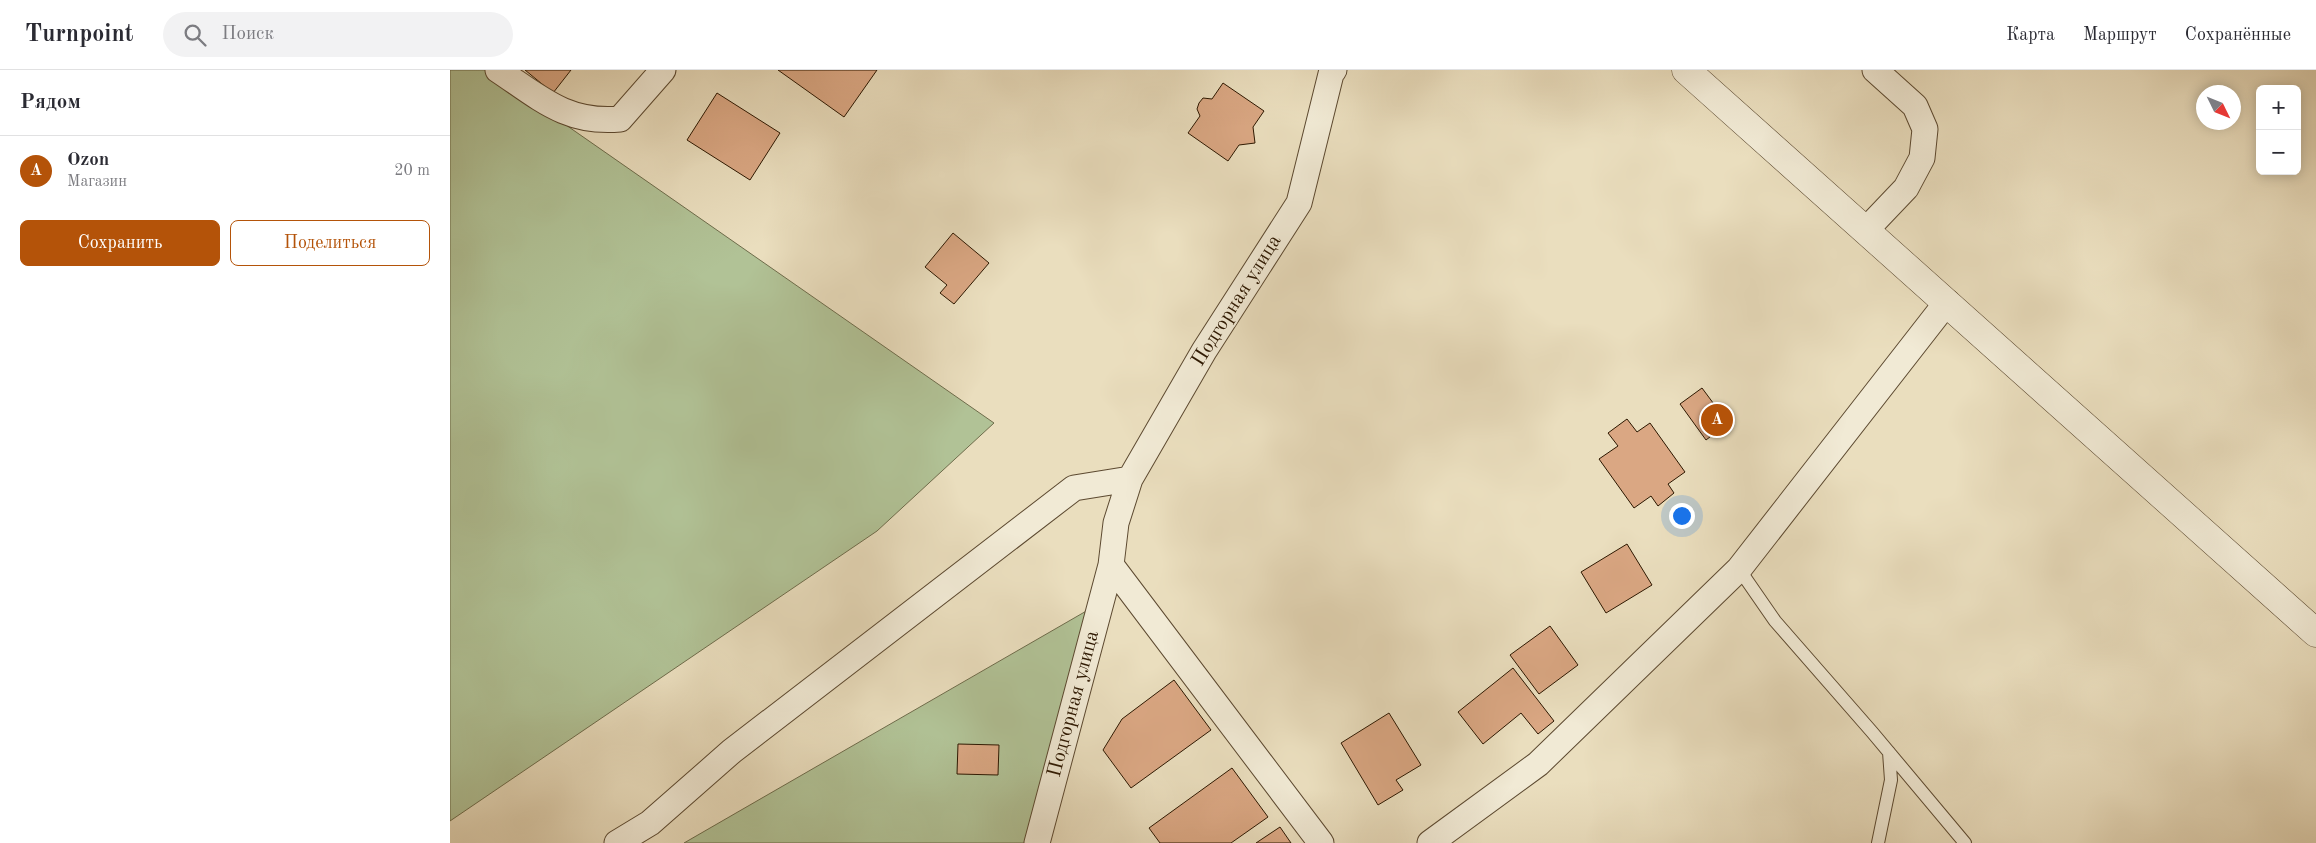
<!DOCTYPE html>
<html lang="ru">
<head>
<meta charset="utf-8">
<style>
	:root { --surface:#fff; --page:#f2f2f3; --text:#2b2b33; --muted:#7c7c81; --line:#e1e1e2; --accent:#b45309 }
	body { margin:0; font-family:"Old Standard TT",serif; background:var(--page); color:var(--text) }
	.controls { position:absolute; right:15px; top:15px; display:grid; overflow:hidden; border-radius:8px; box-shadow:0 2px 12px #0003 }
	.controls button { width:45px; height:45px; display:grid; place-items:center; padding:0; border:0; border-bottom:1px solid var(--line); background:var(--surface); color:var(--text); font:25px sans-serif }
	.compass { position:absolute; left:1746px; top:15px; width:45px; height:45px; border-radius:50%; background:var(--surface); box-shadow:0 2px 12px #0003; rotate:133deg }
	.you { position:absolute; left:1231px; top:445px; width:18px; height:18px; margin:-12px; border:4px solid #fff; border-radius:50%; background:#1a73e8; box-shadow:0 0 0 8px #1a73e833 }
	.badge { display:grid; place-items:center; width:32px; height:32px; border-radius:50%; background:var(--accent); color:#fff; font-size:16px; font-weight:700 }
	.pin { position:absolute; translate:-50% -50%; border:2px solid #fff; box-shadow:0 1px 5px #0006 }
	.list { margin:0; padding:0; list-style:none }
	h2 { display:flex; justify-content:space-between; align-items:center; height:65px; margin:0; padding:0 20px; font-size:21px }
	h2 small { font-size:16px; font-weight:400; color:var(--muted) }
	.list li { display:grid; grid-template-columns:32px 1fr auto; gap:15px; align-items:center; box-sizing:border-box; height:70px; padding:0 20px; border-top:1px solid var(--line) }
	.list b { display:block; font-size:19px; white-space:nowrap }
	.list p { margin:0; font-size:16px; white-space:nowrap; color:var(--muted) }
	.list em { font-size:16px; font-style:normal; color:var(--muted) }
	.actions { display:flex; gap:10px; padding:15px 20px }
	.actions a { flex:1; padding:11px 0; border:1px solid var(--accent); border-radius:8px; text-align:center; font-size:18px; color:var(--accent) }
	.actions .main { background:var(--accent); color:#fff }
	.icon { flex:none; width:28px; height:28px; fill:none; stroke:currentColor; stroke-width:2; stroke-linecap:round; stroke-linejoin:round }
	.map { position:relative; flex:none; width:1866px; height:773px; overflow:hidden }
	header { display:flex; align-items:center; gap:30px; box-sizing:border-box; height:70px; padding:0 25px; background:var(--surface); border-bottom:1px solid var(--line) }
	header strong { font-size:24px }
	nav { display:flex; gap:28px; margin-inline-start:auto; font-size:18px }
	.search { width:350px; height:45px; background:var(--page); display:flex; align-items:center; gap:12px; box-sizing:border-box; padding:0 18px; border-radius:28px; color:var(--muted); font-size:19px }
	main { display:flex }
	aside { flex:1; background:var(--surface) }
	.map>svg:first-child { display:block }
</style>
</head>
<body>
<header>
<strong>Turnpoint</strong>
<div class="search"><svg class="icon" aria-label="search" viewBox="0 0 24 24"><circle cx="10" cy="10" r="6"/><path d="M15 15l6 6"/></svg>Поиск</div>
<nav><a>Карта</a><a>Маршрут</a><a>Сохранённые</a></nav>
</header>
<main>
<aside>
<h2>Рядом<small></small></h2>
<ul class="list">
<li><span class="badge">A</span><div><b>Ozon</b><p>Магазин</p></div><em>20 m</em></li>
</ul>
<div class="actions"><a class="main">Сохранить</a><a>Поделиться</a></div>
</aside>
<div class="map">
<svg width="1866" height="773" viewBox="0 0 1866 773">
	<rect width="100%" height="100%" fill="#eadebe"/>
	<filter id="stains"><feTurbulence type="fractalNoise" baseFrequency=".004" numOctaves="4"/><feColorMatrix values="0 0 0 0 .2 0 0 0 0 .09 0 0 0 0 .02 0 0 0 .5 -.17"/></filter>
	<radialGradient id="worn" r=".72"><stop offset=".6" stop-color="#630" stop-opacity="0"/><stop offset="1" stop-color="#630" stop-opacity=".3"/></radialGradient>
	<path fill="#b1c296" stroke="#6e6c4b" d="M0 0H37L544 353 427 461 0 751Z
		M645 536 584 773H234Z"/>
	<path fill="#daa783" stroke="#2c1700" d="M75 0H121L103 23Z
		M328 0H427L394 47Z
		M773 13 814 41 803 57 805 73 789 75 778 91 738 63 750 46 747 39 749 33 753 28 762 29Z
		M267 23 330 63 300 110 237 70Z
		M503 163 539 193 504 234 490 223 497 215 475 197Z
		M1252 318 1278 353 1256 370 1230 334Z
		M1177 349 1187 362 1200 353 1235 402 1218 414 1224 423 1208 436 1201 426 1184 438 1149 389 1168 376 1158 363Z
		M1177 474 1202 515 1156 543 1131 502Z
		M1100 556 1128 595 1089 624 1060 585Z
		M1063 598 1104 651 1088 664 1071 643 1033 674 1008 642Z
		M724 610 761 660 681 718 653 680 672 649Z
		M939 643 971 695 946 710 953 720 928 735 891 673Z
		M508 674 549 675 548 705 507 704Z
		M782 698 818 747 781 773H710L699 758Z
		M830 757 841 773H806Z"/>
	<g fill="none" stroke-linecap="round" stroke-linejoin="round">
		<defs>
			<path id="service" d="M1289 499 1325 551 1422 662 1515 773
				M1428 773 1441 710 1439 682"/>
			<path id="minor" d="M48 0C90 28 117 54 170 49L213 0
				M1416 160 1456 118 1472 88 1475 59 1465 36 1425 0
				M167 773 200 753 282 681 624 418 680 409
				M587 773 661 495
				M871 773 661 495 666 453 680 409 754 281 849 133 881 4 884 0
				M980 773 1088 694 1289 499 1497 232"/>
			<path id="tertiary" d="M1236 0 1866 563"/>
		</defs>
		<use href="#service" stroke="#5c4930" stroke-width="14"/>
		<use href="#minor" stroke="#5c4930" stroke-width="27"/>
		<use href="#tertiary" stroke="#5c4930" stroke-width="29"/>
		<use href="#service" stroke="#f1ead5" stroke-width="12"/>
		<use href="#minor" stroke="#f1ead5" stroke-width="25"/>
		<use href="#tertiary" stroke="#f1ead5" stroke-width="28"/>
	</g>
	<g text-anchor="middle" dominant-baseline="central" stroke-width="4" stroke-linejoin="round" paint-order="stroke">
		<g font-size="20" fill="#2c1700" stroke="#f1ead5">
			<text transform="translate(787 231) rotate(-58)">Подгорная улица</text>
			<text transform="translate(624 634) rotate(-75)">Подгорная улица</text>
		</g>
	</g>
	<rect width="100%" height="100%" filter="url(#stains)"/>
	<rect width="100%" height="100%" fill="url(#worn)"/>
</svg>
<div class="controls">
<button>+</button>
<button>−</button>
</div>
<svg class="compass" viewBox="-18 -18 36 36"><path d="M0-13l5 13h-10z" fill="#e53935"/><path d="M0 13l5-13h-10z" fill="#7c7c81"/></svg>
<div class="you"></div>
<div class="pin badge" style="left:1267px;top:350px">A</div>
</div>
</main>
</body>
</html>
